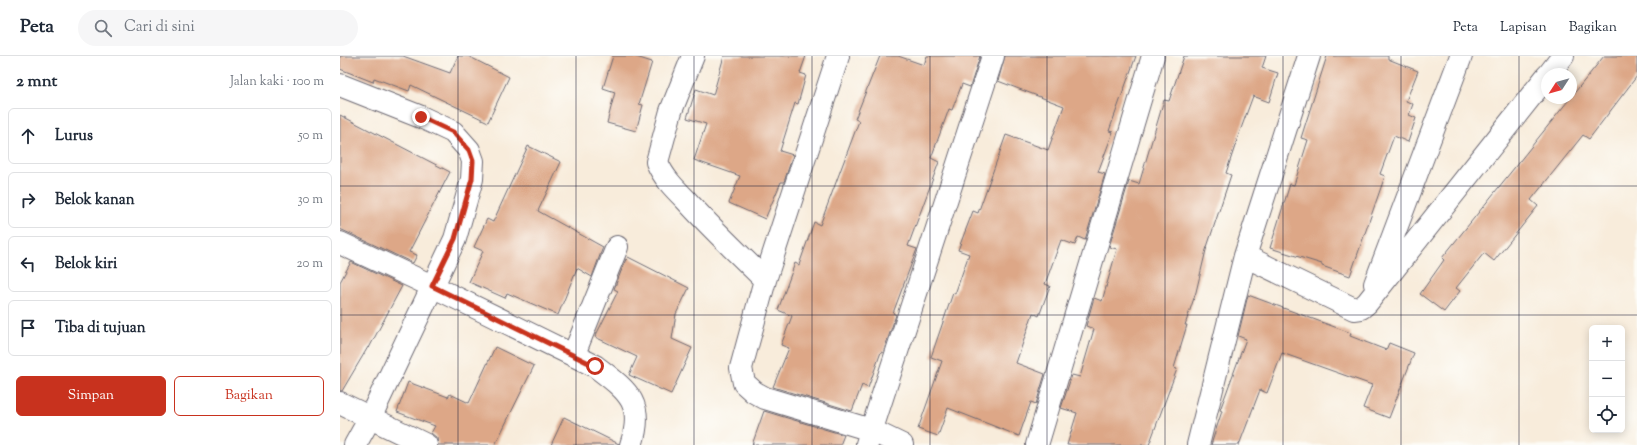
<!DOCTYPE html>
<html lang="id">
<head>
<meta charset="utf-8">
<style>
	:root { --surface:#fff; --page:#f6f6f7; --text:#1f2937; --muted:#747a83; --line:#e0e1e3; --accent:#c8321e }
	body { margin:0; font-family:"Sorts Mill Goudy",serif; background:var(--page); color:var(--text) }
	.controls { position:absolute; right:12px; bottom:12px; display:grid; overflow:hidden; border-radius:6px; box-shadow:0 2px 10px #0003 }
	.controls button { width:36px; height:36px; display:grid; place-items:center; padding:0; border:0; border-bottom:1px solid var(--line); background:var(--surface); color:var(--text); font:20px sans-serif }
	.compass { position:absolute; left:1201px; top:12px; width:36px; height:36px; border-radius:50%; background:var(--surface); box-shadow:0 2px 10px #0003; rotate:234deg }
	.stop { position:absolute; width:12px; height:12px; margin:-9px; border:3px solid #c8321e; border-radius:50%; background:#fff }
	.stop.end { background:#c8321e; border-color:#fff; box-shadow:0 1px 4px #0008 }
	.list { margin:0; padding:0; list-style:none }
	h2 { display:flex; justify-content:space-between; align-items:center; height:52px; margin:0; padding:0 16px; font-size:17px }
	h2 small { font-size:13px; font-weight:400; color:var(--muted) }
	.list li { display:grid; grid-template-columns:26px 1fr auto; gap:12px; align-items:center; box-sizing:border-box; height:56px; margin:0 8px 8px; padding:0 8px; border:1px solid var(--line); border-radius:6px }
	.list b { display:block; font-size:15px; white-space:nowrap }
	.list em { font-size:13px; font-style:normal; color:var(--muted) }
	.actions { display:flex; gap:8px; padding:12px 16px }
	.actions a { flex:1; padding:9px 0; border:1px solid var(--accent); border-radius:6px; text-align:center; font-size:14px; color:var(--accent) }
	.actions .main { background:var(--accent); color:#fff }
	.icon { flex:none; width:22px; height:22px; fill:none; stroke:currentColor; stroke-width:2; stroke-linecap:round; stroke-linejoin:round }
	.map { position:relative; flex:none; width:1297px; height:389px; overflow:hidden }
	header { display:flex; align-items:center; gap:24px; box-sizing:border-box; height:56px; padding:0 20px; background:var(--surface); border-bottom:1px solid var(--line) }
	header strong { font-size:19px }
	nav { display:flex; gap:22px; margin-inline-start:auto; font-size:14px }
	.search { width:280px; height:36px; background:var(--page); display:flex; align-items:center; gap:10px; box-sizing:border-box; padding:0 14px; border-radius:22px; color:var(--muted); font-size:15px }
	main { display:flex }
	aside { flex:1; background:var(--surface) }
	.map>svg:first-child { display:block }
</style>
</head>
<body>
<header>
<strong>Peta</strong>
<div class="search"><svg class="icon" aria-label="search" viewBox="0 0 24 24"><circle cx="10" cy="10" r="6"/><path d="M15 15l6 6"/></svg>Cari di sini</div>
<nav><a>Peta</a><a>Lapisan</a><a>Bagikan</a></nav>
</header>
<main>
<aside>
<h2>2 mnt<small>Jalan kaki · 100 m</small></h2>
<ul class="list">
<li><svg class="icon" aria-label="ahead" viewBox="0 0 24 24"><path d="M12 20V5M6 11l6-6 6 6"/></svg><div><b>Lurus</b></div><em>50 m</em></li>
<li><svg class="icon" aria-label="right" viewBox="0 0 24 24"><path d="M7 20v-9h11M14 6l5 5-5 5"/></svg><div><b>Belok kanan</b></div><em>30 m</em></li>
<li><svg class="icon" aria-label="left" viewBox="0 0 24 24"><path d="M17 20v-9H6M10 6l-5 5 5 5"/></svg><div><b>Belok kiri</b></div><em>20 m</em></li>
<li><svg class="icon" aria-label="arrive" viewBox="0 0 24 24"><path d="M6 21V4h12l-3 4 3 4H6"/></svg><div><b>Tiba di tujuan</b></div></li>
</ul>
<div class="actions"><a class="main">Simpan</a><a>Bagikan</a></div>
</aside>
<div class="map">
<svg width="1297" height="389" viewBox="0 0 1297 389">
	<rect width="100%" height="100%" fill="#fdfcf7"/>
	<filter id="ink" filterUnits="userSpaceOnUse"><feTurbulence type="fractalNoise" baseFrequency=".025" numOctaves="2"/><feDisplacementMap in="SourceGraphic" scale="8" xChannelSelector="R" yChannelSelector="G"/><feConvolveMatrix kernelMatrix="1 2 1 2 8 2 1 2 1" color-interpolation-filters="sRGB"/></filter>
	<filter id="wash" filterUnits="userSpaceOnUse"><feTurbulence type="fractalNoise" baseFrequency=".012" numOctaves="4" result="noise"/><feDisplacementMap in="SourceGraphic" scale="16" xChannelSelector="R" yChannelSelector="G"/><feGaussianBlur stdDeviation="0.9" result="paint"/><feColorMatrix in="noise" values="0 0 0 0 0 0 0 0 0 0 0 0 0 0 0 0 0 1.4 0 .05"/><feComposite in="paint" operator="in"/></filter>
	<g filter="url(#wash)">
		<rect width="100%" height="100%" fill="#f8ecdb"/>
		<g id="blocks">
			<path fill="#dda787" d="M0 0H63L110 17 118 0H128L169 21 148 66 71 29 69 35 34 22 33 26 0 13Z
				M273 0H293L312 6 299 48 303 49 296 75 267 67 275 36 263 32Z
				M384 0H466L460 17 466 19 458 48 455 47 440 95 453 99 444 126H441L425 163 389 147 400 120 354 104 366 68 347 62 356 33 373 39Z
				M540 0H558L584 9 587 0H640L630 31 622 28 612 54 609 53 591 102 599 106 568 190 577 193 553 257 556 259 543 297 541 296 528 332 522 329 512 355 433 331 449 292 441 289 452 260 438 254 455 207 459 209 474 166 480 169 519 65 515 63Z
				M665 0H796L769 75 773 76 758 116 765 118 745 184 738 181 735 189 721 184 705 228 710 230 699 260 693 257 676 307 705 318 696 348 691 346 679 380 608 352 598 380 578 373 602 305 591 301 613 237 615 238 629 198 618 194 633 155 638 157 666 79 708 94 724 50 658 25Z
				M844 0H926L922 12 938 17 929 46 913 40 899 78 886 117 891 119 866 194 856 236 845 269H847L834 312 837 313 809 389H727L737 357 721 352 732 319 740 321 754 273 746 270 754 242 762 245 777 193 769 191 789 125 799 128 824 44 829 45Z
				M987 0H1048V3L1078 15 1066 45 1073 48 1069 59 1076 62 1068 86 1054 80 1040 118 1045 120 1010 220 982 210V208L930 192 950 128 954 129 968 84 961 82Z
				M1264 0H1297V20L1249 83 1243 79 1191 144 1198 150 1154 205 1144 197 1116 232 1120 235 1104 256 1080 238 1104 204 1102 202Z
				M0 59 110 116 69 196 77 199 73 207 0 173Z
				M188 90 221 106 198 155 263 191 252 221 237 212 218 259 167 237 165 242 129 226 143 195 134 191 147 163 153 166Z
				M288 201 349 232 336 258 332 283 352 292 331 338 289 319 297 301 255 281 278 235 274 233 286 203 287 204Z
				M11 206 62 230 29 292 28 291 2 335H0V226Z
				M908 239 1011 277 1010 280 1046 294 1049 287 1074 297 1049 362 1023 352 1032 329 942 297 927 337 920 334 899 389H871L882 355 880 354 906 283 898 280Z
				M155 291 194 310 155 389H98L97 382 91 377 95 370 57 356 68 326 108 341 110 338 129 347Z
				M424 355 504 379 500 389H412Z
				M224 361 279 388V389H211Z"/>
		</g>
	</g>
	<g filter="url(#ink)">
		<use href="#blocks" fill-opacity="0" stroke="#6d6973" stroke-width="1"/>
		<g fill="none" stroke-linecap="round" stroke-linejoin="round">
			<defs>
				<path id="minor" d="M353 0 331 55 317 106C323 121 334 132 345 143 370 171 398 197 425 224
					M498 0 425 224 401 312 404 327 414 336 425 342 531 374 562 389
					M1209 18 1223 0
					M0 29 81 61 113 76 129 94 133 105 132 123 115 183 30 362 15 389
					M0 187 92 230 255 310C286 334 306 346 291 389
					M905 200 1014 253 1021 252 1027 247 1207 20
					M1035 228 1121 0
					M234 298 277 191
					M0 347 86 389
					M527 388 653 0
					M697 389 813 0
					M858 389 905 200 969 0"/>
			</defs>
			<use href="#minor" stroke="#6d6973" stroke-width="24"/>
			<use href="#minor" stroke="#fff" stroke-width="22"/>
		</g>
	</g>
	<g fill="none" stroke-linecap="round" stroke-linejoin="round" filter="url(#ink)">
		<path stroke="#c8321e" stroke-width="5" d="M81 61 113 76 129 94 133 105 132 123 115 183 92 230 255 310"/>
	</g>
	<path fill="none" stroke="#22223b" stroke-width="1" stroke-opacity="0.55" d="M118 0V389M236 0V389M354 0V389M472 0V389M590 0V389M707 0V389M825 0V389M943 0V389M1061 0V389M1179 0V389M0 130H1297M0 259H1297"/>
</svg>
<div class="controls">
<button>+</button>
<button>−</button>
<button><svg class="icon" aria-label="locate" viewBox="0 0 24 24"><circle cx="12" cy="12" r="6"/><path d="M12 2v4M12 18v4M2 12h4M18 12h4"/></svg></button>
</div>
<svg class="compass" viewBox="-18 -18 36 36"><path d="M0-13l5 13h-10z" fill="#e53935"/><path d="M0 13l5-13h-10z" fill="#747a83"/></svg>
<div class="stop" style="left:255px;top:310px"></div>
<div class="stop end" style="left:81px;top:61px"></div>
</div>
</main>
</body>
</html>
